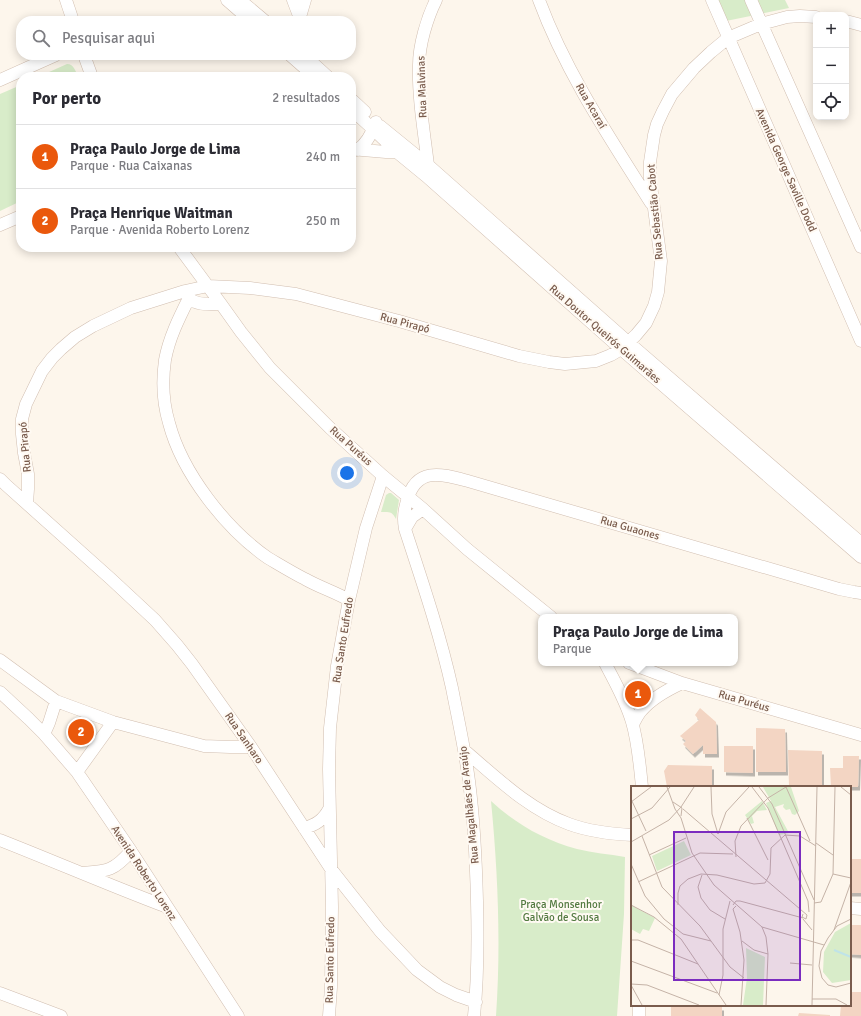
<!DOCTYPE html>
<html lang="pt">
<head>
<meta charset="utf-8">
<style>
	:root { --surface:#fff; --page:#f7f7f7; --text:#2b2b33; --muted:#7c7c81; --line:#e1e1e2; --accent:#ea580c }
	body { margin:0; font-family:Signika,sans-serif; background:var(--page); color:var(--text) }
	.controls { position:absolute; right:12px; top:12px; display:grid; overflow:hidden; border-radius:8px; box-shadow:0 2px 10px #0003 }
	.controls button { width:36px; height:36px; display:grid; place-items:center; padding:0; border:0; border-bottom:1px solid var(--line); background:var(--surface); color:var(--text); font:20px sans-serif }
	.you { position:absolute; left:347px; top:473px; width:14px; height:14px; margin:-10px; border:3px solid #fff; border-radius:50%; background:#1a73e8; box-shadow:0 0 0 6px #1a73e833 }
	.badge { display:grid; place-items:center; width:26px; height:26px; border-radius:50%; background:var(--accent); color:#fff; font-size:13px; font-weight:700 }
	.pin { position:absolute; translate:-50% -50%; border:2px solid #fff; box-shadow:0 1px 4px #0006 }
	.popup { position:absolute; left:538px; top:614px; width:200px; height:52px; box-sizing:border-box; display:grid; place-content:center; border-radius:8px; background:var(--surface); filter:drop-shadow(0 1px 3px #0005); font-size:13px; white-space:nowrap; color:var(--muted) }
	.popup b { font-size:15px; color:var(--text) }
	.popup::after { content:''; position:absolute; left:50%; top:100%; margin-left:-8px; border:8px solid transparent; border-top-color:var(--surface) }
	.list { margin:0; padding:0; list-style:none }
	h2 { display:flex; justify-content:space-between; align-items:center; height:52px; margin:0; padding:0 16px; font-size:17px }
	h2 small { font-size:13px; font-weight:400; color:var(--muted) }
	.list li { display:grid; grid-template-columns:26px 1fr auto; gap:12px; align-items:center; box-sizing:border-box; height:64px; padding:0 16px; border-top:1px solid var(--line) }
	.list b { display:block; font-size:15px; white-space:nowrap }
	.list p { margin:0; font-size:13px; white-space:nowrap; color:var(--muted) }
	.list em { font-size:13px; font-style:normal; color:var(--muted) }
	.icon { flex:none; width:22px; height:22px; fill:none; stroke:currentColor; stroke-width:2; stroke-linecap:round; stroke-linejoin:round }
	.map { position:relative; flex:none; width:861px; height:1016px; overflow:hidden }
	.search { position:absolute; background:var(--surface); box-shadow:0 2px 10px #0003; left:16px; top:16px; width:340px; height:44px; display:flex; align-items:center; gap:10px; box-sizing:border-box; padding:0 14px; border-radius:16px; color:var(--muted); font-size:15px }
	.panel { position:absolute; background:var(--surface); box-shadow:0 2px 10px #0003; left:16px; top:72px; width:340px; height:180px; border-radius:16px }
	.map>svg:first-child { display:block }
</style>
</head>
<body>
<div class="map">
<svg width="861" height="1016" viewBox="0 0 861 1016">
	<defs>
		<filter id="shadow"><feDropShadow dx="2" dy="3.5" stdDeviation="0" flood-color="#0004"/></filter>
	</defs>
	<rect width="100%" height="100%" fill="#fdf6ec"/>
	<path fill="#d8ecc9" d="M716 0H785L789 8 721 22Z
		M67 64C74 64 76 72 78 77H38Z
		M21 85V201L0 211V94Z
		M389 493H391L399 500 396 519C392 511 389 512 381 512L386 495Z
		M628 682 645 688 646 689 637 698Z
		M75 724H77L89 729C95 748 60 744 75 724Z
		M491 801C516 824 544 840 577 849 593 853 609 854 625 857L624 914 617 1016H496C501 944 498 873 491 801Z"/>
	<path fill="#f3d5c3" filter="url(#shadow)" d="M700 708 716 722 717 754H703V745L693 754 683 744 686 741 680 736 699 720 695 715Z
		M756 728 785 729 786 772H756Z
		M724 746H753V773L724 772Z
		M788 750 822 751V787H789Z
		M843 756H859L858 787H831L830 768H843Z
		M668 765 712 766V787H667L664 771Z
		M850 859H861V893H850Z
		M850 925H861V955L850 954Z
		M850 992H861V1016H840L841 1005H850Z
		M671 1006 722 1007V1016H671Z
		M799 1013 830 1015V1016H798Z"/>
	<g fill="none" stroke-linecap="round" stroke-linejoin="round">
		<defs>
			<path id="street" d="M66 0 73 21
				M227 0 251 21
				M240 0 265 21
				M293 0 301 21
				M539 0C566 73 610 138 651 203
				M712 0 861 341
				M751 0 861 247
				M300 17 305 0
				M846 21 861 25
				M84 55 92 77
				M290 55 315 77
				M304 55 328 77
				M0 80 56 55
				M351 99 365 112
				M351 109 373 129 398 153 426 176 621 349 861 557
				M380 126 428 165 628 342 861 543
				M351 149 386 152H401
				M357 150C367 144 372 133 376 122
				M427 170 428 165C424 132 418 98 419 65 419 45 427 18 436 0
				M0 225 21 216
				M179 247 221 304 241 332 270 368 330 428 383 476 423 509 467 549 551 617
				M186 292C187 294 187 296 189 298 196 306 212 304 221 304
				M189 298C179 318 169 338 165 360 162 381 163 403 169 423 182 473 226 529 268 558 280 565 293 573 305 579 319 587 335 592 349 600
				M0 479 6 485 111 579 155 620 177 645 192 664 251 747 331 869 380 931 417 970 440 987 456 995 476 1002
				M27 503 28 489V474L24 453 22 434V419L26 404 42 371 52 358 61 349 75 337 93 326 131 308 185 291 208 286 250 288 296 294 399 321 519 356 549 362 565 364 596 361 611 355 621 349 636 335 646 323 654 306 658 292 661 261 650 178V162L654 135 657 124 663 111 672 94 694 68 711 52 728 38 761 24 787 17 800 16 816 17
				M423 509 412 517 405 529C422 581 440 634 452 688 458 719 465 750 469 781 474 820 476 861 477 901 478 939 478 978 474 1016
				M405 529C403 519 404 510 407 501 416 466 442 474 468 481L839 589 854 592 861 593
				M0 660 56 701 113 722 204 746 230 747H251
				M605 663C615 682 626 701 632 722 638 742 640 767 642 787
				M629 663 682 683 861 735
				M0 692 29 719 44 734 77 772 131 851 238 1016
				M633 724C636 719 638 714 642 710 652 698 667 690 682 683
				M44 734 49 723 56 701
				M464 750C497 778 528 809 569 824 588 831 611 834 632 835
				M77 772 113 722
				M304 828C316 825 323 820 329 809
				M0 840C56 862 111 886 167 907
				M83 873C107 871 114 871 131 851
				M850 908 861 909
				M0 993 61 1016
				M329 1016 331 987 332 907 329 769 330 728 337 666 349 600 366 528 383 476
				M639 1016V1005"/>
		</defs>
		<use href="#street" stroke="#d1beb0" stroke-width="13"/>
		<use href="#street" stroke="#fff" stroke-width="12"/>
	</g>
	<g text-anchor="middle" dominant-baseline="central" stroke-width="4" stroke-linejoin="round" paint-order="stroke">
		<g font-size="11" fill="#7a5c4d" stroke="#fffaf3">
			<text transform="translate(422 87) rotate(-92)">Rua Malvinas</text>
			<text transform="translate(591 106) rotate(60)">Rua Acaraí</text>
			<text transform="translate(786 170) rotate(66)">Avenida George Saville Dodd</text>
			<text transform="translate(655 212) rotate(-95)">Rua Sebastião Cabot</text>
			<text transform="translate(405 323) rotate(15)">Rua Pirapó</text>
			<text transform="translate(605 334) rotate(41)">Rua Doutor Queirós Guimarães</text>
			<text transform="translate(351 446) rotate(42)">Rua Puréus</text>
			<text transform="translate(25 447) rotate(-95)">Rua Pirapó</text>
			<text transform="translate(630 528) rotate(16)">Rua Guaones</text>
			<text transform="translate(343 640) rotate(-81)">Rua Santo Eufredo</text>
			<text transform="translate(744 701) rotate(16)">Rua Puréus</text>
			<text transform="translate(244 738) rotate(56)">Rua Sanharo</text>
			<text transform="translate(469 805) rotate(-96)">Rua Magalhães de Araújo</text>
			<text transform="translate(144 873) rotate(57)">Avenida Roberto Lorenz</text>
			<text transform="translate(330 960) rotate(-89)">Rua Santo Eufredo</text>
		</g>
		<g font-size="11" fill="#537a41" stroke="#fffaf3">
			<text x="561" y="904">Praça Monsenhor<tspan x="561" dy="13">Galvão de Sousa</tspan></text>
		</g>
	</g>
	<g transform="translate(631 786)">
		<rect width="220" height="220" fill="#fdf6ec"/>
		<path d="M132 1H160L168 25 164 29 161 28 159 23 155 24 152 21 153 18 144 21 158 47 148 49 135 17 140 15ZM131 15 136 24 126 25 121 30 123 37 120 38 114 29ZM53 55 60 69 26 85 21 70ZM0 119 24 132 18 145 12 143 9 148 0 143ZM220 137V194L201 197 192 186 193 166 204 146ZM115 162 134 171 132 219H112L116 192Z" fill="#d8ecc9"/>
		<path fill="none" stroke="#bfe3e8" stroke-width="2" d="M203 164 220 171"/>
		<path fill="none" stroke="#c5b3a7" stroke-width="1" d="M36 1 44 23 50 32 61 67 83 99 131 141 193 159M80 1 81 28 87 48M121 1 137 22 177 115 178 126M128 1 141 18 183 114M210 1 220 9M0 13 15 45M0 16 20 1M42 16 51 22 50 30M52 23 176 129 175 133 171 131 172 128M116 32 137 74M0 33 21 22 39 1M87 48 95 26 118 1M11 50 31 101 69 140 99 181 113 192M0 56 38 34 50 21 63 1M185 57 202 69M18 69 55 52M105 71 104 55 110 40 137 12 155 1 179 55M0 78 14 110 33 133 52 148 80 155M202 88 220 92M71 89 67 101 70 112 79 124 94 133M7 96 69 67 102 68M183 117 190 116 202 88 204 1M0 119 23 131 50 153 95 219M47 119V107L49 100 57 93 70 88 86 89 123 98 134 97 139 88 140 62 154 49 169 50 185 60M102 119 105 115H109L172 132M105 120 102 123 109 146 113 174 110 219M172 133 181 144M220 133 206 140 197 152 190 165 188 180 191 192 197 199 205 201 220 197M131 141 135 151 137 168 135 219M203 144 220 96M0 154H7L67 178M111 155 123 164 137 168M0 175 86 207M159 177 181 179M0 198 16 199 68 219M0 199 11 219M88 209 92 189V143L99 115M181 213H205L216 219M181 219 186 1"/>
		<path fill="#7b2cbf" fill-opacity="0.15" stroke="#7b2cbf" stroke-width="2" d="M43 46H169V194H43Z"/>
		<rect width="220" height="220" fill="none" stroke="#7a5c4d" stroke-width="2"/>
	</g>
</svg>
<div class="controls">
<button>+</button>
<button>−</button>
<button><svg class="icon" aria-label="locate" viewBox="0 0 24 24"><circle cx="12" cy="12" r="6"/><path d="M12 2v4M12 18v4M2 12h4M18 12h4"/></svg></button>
</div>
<div class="you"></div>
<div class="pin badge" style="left:638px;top:694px">1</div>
<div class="popup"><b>Praça Paulo Jorge de Lima</b>Parque</div>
<div class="pin badge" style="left:81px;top:732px">2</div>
<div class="search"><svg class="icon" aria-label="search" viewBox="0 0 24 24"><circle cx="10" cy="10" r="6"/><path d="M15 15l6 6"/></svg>Pesquisar aqui</div>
<section class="panel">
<h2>Por perto<small>2 resultados</small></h2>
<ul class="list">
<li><span class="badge">1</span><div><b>Praça Paulo Jorge de Lima</b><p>Parque · Rua Caixanas</p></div><em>240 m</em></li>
<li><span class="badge">2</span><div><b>Praça Henrique Waitman</b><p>Parque · Avenida Roberto Lorenz</p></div><em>250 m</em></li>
</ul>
</section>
</div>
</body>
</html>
